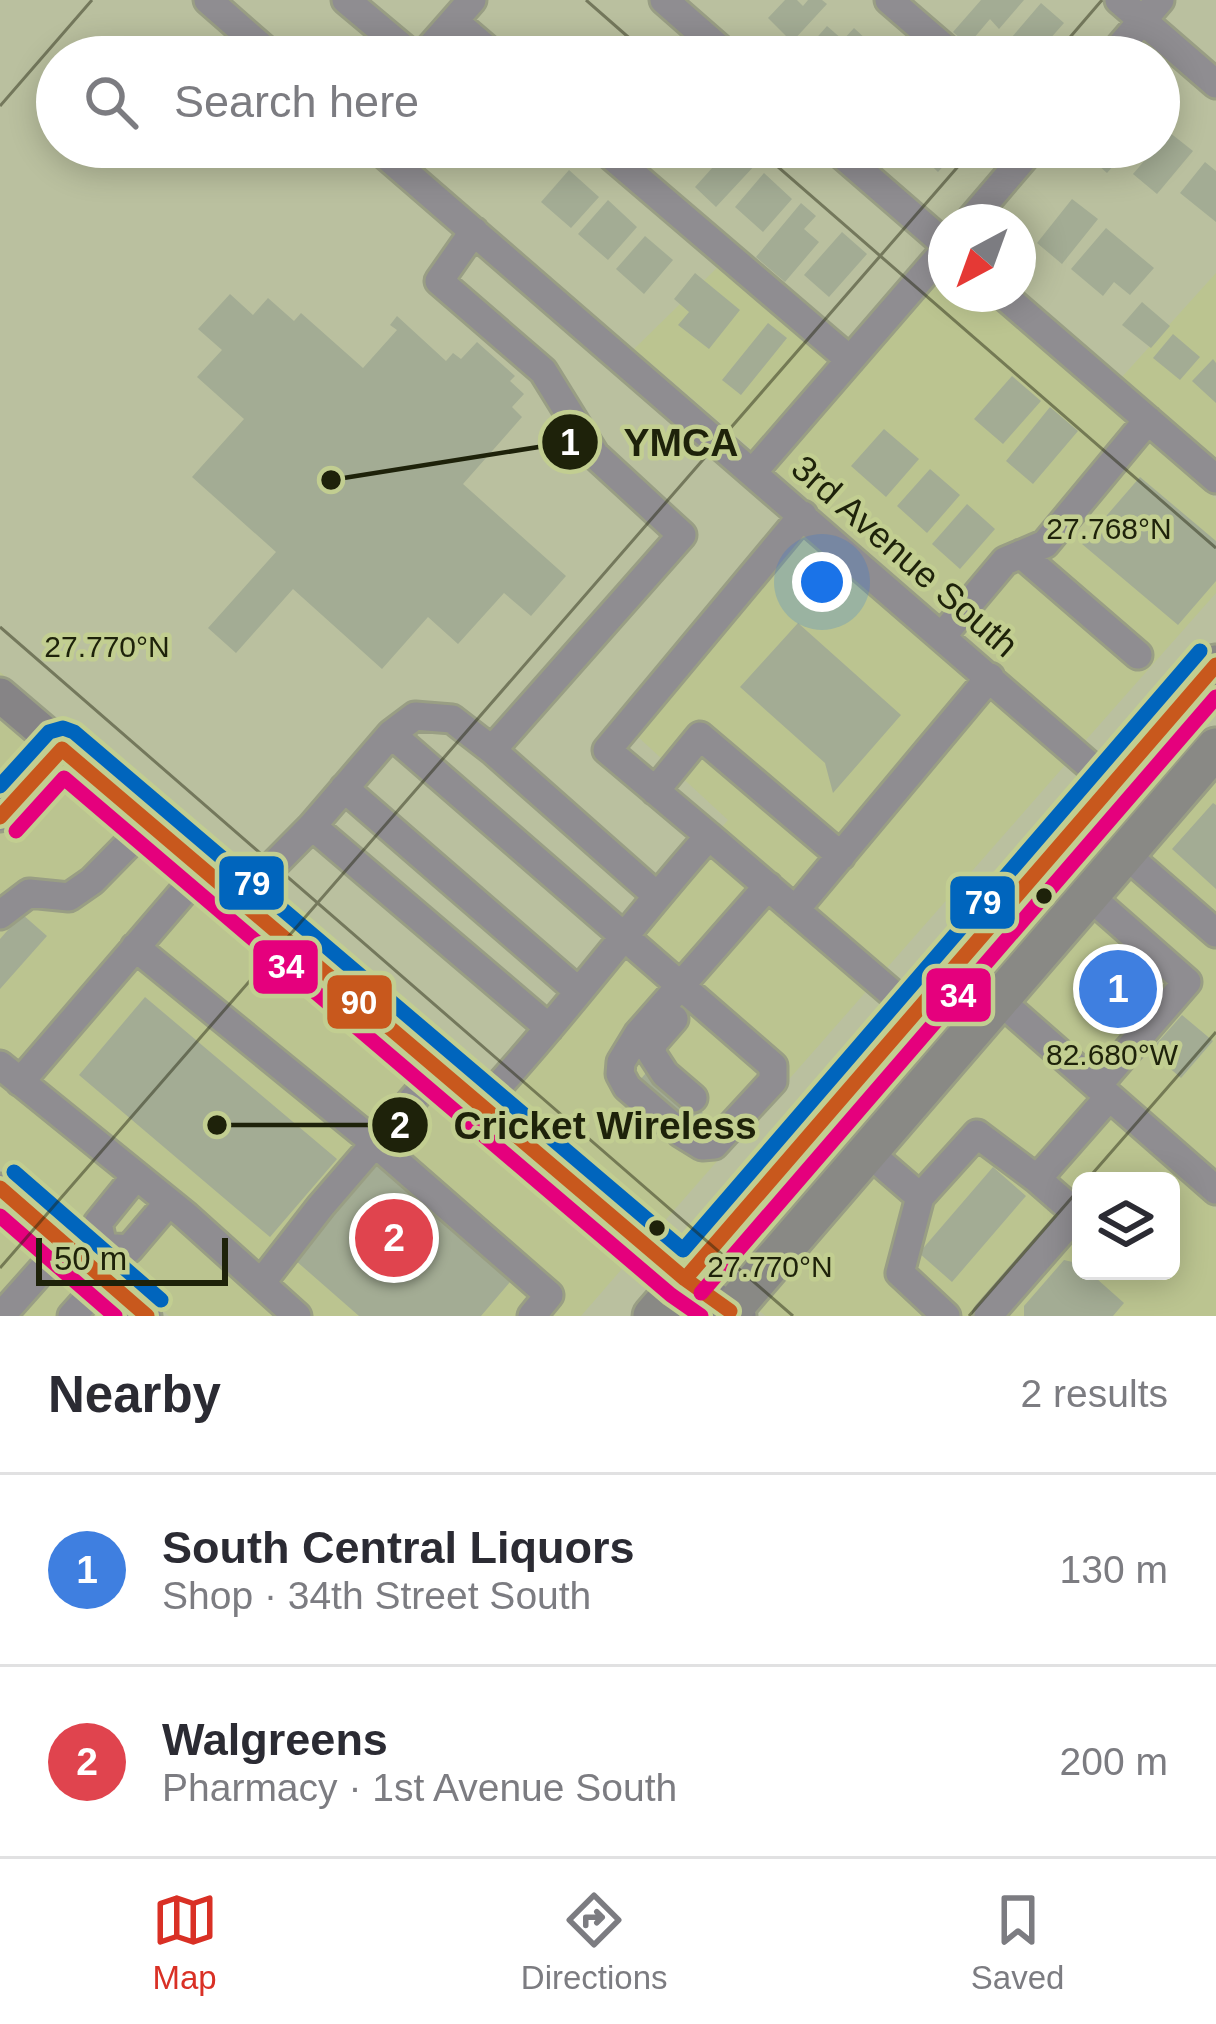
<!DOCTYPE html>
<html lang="en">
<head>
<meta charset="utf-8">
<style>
	:root { --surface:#fff; --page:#f2f2f3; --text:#2b2b33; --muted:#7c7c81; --line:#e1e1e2; --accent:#d93025 }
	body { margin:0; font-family:Helvetica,sans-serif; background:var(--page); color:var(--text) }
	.controls { position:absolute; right:36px; bottom:36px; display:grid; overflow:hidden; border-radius:18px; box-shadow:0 6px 30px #0003 }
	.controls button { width:108px; height:108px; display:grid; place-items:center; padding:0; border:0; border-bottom:3px solid var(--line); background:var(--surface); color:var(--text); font:60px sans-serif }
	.compass { position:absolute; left:928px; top:204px; width:108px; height:108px; border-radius:50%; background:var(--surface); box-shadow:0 6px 30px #0003; rotate:221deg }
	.scale { position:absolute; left:36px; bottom:30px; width:192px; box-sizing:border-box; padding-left:12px; border:6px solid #1e220a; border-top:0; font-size:33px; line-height:42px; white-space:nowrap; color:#1e220a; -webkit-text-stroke:9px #c2ce91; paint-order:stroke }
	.you { position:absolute; left:822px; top:582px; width:42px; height:42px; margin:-30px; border:9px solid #fff; border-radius:50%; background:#1a73e8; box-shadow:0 0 0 18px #1a73e833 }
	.badge { display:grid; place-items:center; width:78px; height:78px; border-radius:50%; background:var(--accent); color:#fff; font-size:39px; font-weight:700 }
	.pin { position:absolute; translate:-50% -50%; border:6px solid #fff; box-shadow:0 3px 12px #0006 }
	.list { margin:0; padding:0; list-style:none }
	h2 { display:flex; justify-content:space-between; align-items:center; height:156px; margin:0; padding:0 48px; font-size:51px }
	h2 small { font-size:39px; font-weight:400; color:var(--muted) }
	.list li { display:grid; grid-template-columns:78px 1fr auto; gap:36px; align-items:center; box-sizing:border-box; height:192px; padding:0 48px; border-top:3px solid var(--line) }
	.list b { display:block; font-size:45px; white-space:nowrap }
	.list p { margin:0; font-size:39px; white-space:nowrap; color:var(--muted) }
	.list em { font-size:39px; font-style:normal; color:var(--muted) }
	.icon { flex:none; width:66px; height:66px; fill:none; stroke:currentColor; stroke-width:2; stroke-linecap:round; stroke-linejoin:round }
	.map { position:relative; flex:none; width:1216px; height:1316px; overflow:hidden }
	.search { position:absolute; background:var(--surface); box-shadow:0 6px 30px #0003; left:36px; right:36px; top:36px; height:132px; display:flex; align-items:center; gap:30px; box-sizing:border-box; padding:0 42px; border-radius:66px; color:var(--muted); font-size:45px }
	.sheet { height:540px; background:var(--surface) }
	nav { display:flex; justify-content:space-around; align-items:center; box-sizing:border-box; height:168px; border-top:3px solid var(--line); background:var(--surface); font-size:33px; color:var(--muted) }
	nav a { display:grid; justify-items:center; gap:6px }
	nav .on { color:var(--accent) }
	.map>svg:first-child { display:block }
</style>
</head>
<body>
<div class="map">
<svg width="1216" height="1316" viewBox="0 0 1216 1316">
	<rect width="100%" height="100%" fill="#bac09f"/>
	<path fill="#bbc490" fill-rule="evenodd" d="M723 262 840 351 753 451 634 349Z
		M946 269V294H979L1216 499V593L1085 741 773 469Z
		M1216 273V459L1122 377Z
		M806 537 1066 764 654 1233 0 675V672L497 1088 728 820 636 735Z
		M0 715 634 1255 581 1316H169L0 1168Z
		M1216 769V1170L1018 997Z
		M999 1020 1216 1210V1316H766L752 1306ZM1081 1181H1171V1271H1081Z
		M0 1208 124 1316H0Z"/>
	<path fill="#a3ac94" d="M785 0H797L803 6 808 0H822L827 4 792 42 768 18Z
		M981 0H1024L999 29 990 19 968 45 953 32Z
		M1041 3 1064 23 1034 57 1012 37Z
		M827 26 843 40 854 28 869 42 855 57H812L805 51Z
		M1169 132 1193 151 1157 194 1133 174Z
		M731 147H738L756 164 716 207 695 187Z
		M912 147H961L938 172Z
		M1078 147H1120L1125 152 1107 173Z
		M1205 162 1216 171V222L1180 193Z
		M569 170 599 197 571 228 541 202Z
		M764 173 792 199 763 232 735 207Z
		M1072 199 1098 219 1062 264 1037 243Z
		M608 200 637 227 608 260 578 234Z
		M801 203 816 216 804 229 819 242 785 282 756 257Z
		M1106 228 1154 268 1130 295 1114 282 1103 296 1071 269Z
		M842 232 867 254 829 297 804 275Z
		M645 236 673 260 644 294 616 269Z
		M695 273 740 310 709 349 678 325 689 312 674 299Z
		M230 294 253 315 268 298 294 321 301 313 363 368 397 330 390 325 397 316 446 361 453 353 461 359 477 342 515 376 510 381 524 394 512 407 522 417 463 484 566 576 531 616 504 593 458 644 428 617 382 669 293 589 236 653 208 628 276 552 192 477 244 419 197 377 222 350 198 329Z
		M1142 302 1170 326 1151 348 1122 325Z
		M768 323 787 338 741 395 722 380Z
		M1173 334 1200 357 1180 380 1153 358Z
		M1213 359 1216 363V403L1192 381Z
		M1012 376 1041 401 1003 444 974 419Z
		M1050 407 1078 431 1033 484 1006 461Z
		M884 429 919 459 886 497 851 466Z
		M930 469 960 495 927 533 897 506Z
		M1140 477 1216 541V581L1178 625 1082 544Z
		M967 504 995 529 960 569 932 544Z
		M798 623 901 715 833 793 825 763 740 687Z
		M1213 803 1216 805V889L1172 849Z
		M22 914 47 936 0 989V939Z
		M1108 952 1156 995 1127 1027 1079 984Z
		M145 997 337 1159 270 1237 79 1075Z
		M1182 1015 1213 1041 1181 1078 1150 1051Z
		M651 1067 703 1113 692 1126 640 1080Z
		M383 1159 516 1275 481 1316H359L295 1260Z
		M993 1167 1026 1196 952 1282 919 1253Z
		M1064 1260 1081 1264V1271H1088L1124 1303 1113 1316H1024V1306Z"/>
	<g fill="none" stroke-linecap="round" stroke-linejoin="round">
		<defs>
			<path id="minor" d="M208 0 273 57
				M346 0 414 57
				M664 0 729 57
				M889 0 955 57
				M1119 0 1216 84
				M454 21 496 57
				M422 57 472 0
				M1111 57 1160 0
				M376 147 1112 785
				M601 147 850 360
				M833 147 946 245
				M969 222 1033 147
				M474 231 439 281 543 371 595 455 682 535 492 750
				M1002 294 1216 479
				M753 472 946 249
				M1021 554 1138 655
				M942 636 1005 561 1045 544 1148 420
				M391 734 773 1066V1081L714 1145 702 1146 681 1133
				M344 788 578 991
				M655 791 700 736 841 856
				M0 817 62 749
				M312 826 549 1028
				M709 836 607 750 803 515
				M1124 853 1216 933
				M1088 895 1187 982 1097 1086
				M240 899 312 826 391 734 415 716 452 719 492 750 656 895
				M795 910 990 677
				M0 915 29 893 69 897 92 881 149 823
				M135 947 375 1143 549 1295 532 1316
				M998 999 1216 1190
				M674 1019 653 1043 652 1054 665 1074 693 1098
				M0 1065 185 1215 297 1316
				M20 1082 203 869
				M481 1105C561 1019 631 924 709 836L915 1013
				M670 1124 627 1087 620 1074 621 1062 638 1034 768 886
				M868 1152 920 1197 900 1273 946 1316
				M0 1188 147 1316
				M920 1197 977 1134 1037 1179
				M103 1247 129 1249 169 1202
				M103 1247 98 1223 136 1176
				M261 1283 321 1206 439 1069
				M1 1316 65 1244
				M72 1316 105 1279
				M988 1316 1077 1214 1037 1179 1109 1097"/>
			<path id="major" d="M0 695 685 1279 739 1316"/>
			<path id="highway" d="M653 1316 1216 665
				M726 1316 1216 748"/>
		</defs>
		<use href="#minor" stroke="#999e84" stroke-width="33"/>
		<use href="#major" stroke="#999e84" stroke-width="39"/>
		<use href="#highway" stroke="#999e84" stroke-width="45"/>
		<use href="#minor" stroke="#8f8d91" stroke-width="27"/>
		<use href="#major" stroke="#868486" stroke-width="33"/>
		<use href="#highway" stroke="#898985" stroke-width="39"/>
		<defs>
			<path id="bus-1" d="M0 817 62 749 685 1279 730 1311
				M0 1188 147 1316
				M685 1279 1216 665"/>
			<path id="bus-2" d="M16 831 64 778 671 1295 701 1316
				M0 1216 115 1316
				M701 1293 1216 697"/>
			<path id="bus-3" d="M0 786 49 732 63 728 74 732 683 1250 1200 651
				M14 1172 161 1300"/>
		</defs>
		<use href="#bus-1" stroke="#c2ce91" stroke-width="24"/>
		<use href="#bus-2" stroke="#c2ce91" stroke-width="24"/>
		<use href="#bus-3" stroke="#c2ce91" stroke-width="24"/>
		<use href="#bus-1" stroke="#c8581d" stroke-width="15"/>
		<use href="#bus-2" stroke="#e5007d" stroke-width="15"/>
		<use href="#bus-3" stroke="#0065bd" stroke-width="15"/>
	</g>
	<path fill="none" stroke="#1e220a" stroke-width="3" stroke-opacity="0.45" d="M586 0 651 57M1053 57 1102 0M0 106 92 0M755 147 1216 548M0 627 793 1316M1086 1181 1216 1032M0 1268 975 147M969 1316 1081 1187"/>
	<g fill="#1e220a" stroke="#c2ce91" stroke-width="4.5">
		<circle cx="1044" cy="896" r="10"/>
		<circle cx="657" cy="1228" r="10"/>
	</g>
	<g text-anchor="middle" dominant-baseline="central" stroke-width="9" stroke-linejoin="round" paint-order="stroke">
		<g font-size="36" fill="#1e220a" stroke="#c2ce91">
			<text transform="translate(905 556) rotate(41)">3rd Avenue South</text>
		</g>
	</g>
	<g font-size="30" text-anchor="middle" fill="#1e220a" stroke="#c2ce91" stroke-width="9" stroke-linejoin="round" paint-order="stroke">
		<text x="1109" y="539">27.768°N</text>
		<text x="107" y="657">27.770°N</text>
		<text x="1112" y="1065">82.680°W</text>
		<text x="770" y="1277">27.770°N</text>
	</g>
	<path fill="none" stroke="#1e220a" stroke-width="4.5" d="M331 480L570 442M217 1125L400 1125"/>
	<g fill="#1e220a" stroke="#c2ce91" stroke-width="4.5">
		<circle cx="331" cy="480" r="12"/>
		<circle cx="217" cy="1125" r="12"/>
		<circle cx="570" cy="442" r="30"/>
		<circle cx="400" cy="1125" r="30"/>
	</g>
	<g font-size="36" text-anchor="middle" font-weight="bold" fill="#fff">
		<text x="570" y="455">1</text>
		<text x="400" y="1138">2</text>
	</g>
	<g font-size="39" text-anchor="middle" font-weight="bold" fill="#1e220a" stroke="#c2ce91" stroke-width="9" stroke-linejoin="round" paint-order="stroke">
		<text x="681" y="456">YMCA</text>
		<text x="605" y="1139">Cricket Wireless</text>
	</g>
	<g stroke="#c2ce91" stroke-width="4.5">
		<rect x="217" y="854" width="69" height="58" rx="12" fill="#0065bd"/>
		<rect x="948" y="874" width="69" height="57" rx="12" fill="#0065bd"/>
		<rect x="251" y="938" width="69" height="58" rx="12" fill="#e5007d"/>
		<rect x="924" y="966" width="69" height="58" rx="12" fill="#e5007d"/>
		<rect x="325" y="973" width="69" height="58" rx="12" fill="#c8581d"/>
	</g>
	<g font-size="33" text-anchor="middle" font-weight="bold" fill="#fff">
		<text x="252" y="895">79</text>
		<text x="983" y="914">79</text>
		<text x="286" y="978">34</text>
		<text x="958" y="1007">34</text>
		<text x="359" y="1014">90</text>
	</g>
</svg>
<div class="controls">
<button><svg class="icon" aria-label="layers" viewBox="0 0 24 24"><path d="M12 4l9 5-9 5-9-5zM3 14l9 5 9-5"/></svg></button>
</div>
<svg class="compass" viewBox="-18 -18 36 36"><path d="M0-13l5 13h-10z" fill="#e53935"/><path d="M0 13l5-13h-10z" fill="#7c7c81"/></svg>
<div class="scale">50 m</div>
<div class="you"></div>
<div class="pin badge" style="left:1118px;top:989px;background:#3f7fe0">1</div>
<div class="pin badge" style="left:394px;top:1238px;background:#e0444e">2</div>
<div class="search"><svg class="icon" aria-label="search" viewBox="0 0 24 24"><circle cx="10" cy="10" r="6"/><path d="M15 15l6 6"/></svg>Search here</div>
</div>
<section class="sheet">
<h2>Nearby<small>2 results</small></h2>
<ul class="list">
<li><span class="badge" style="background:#3f7fe0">1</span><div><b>South Central Liquors</b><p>Shop · 34th Street South</p></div><em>130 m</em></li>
<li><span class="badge" style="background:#e0444e">2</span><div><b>Walgreens</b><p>Pharmacy · 1st Avenue South</p></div><em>200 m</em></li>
</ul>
</section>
<nav>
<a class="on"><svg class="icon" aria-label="map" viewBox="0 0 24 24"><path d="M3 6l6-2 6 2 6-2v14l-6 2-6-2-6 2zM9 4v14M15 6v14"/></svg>Map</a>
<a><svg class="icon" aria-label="directions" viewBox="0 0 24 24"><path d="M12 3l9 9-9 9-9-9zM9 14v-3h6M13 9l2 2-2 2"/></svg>Directions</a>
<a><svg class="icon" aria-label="saved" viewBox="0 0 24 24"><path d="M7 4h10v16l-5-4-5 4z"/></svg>Saved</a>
</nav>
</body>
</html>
